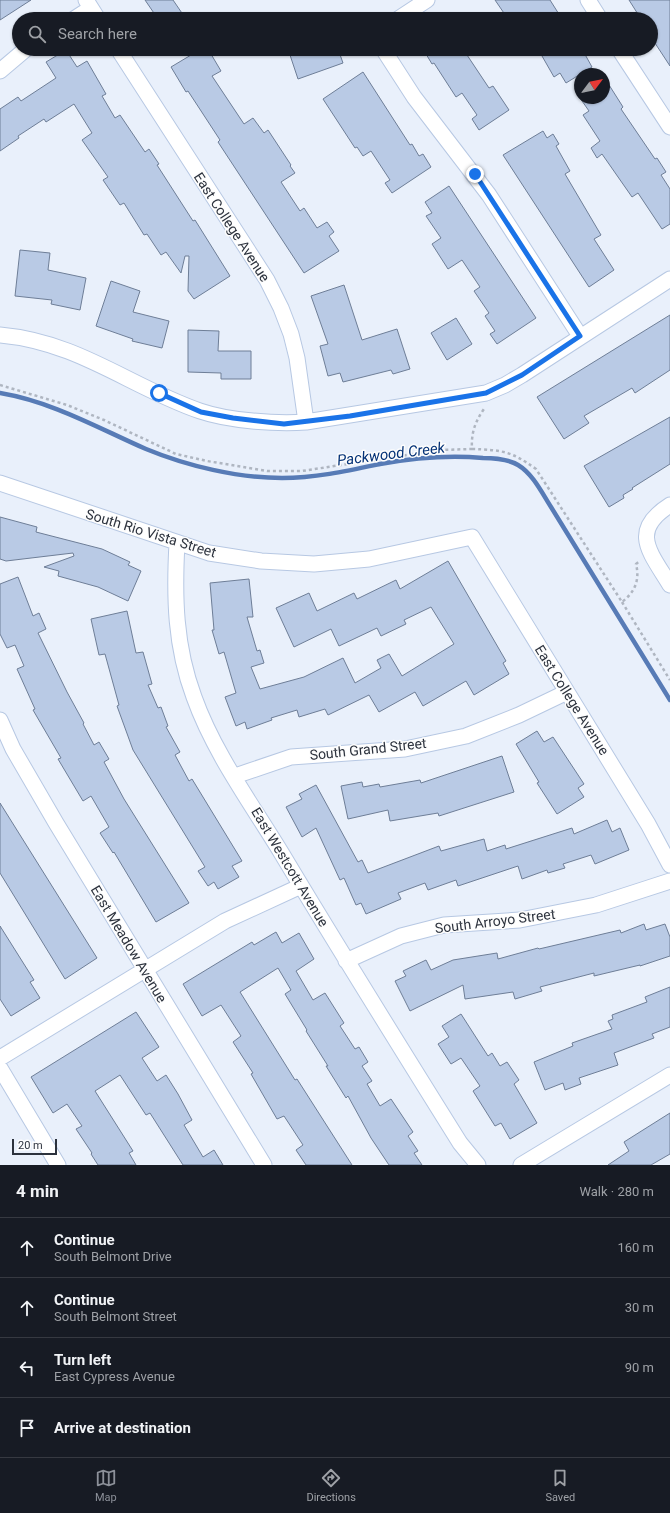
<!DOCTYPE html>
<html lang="en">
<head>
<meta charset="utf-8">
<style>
	:root { --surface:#171b24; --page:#242831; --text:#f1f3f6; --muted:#9ea1a6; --line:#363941; --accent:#8c9099 }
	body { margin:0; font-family:Roboto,sans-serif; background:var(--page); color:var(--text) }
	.compass { position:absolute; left:574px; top:68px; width:36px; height:36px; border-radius:50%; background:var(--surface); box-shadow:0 1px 3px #0004; rotate:58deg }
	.scale { position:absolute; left:12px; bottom:10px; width:45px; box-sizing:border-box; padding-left:4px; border:2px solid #2c323d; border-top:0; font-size:11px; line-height:14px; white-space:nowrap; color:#2c323d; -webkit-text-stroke:3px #fdfdfd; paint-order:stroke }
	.stop { position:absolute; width:12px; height:12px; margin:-9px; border:3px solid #1a73e8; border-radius:50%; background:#fff }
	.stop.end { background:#1a73e8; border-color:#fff; box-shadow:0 1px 4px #0008 }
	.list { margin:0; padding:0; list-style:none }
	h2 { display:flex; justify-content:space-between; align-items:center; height:52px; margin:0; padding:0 16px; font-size:17px }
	h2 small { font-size:13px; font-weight:400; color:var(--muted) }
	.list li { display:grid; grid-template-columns:26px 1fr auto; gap:12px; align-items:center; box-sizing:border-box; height:60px; padding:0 16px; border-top:1px solid var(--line) }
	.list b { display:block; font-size:15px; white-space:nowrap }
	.list p { margin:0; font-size:13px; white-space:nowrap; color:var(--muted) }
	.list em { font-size:13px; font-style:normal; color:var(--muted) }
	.icon { flex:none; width:22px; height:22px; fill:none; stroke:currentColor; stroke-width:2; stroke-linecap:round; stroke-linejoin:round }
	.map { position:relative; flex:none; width:670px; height:1165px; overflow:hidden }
	.search { position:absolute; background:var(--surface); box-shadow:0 1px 3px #0004; left:12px; right:12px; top:12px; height:44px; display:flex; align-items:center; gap:10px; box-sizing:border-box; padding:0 14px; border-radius:22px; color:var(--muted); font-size:15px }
	.sheet { height:292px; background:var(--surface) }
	nav { display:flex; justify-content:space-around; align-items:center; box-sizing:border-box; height:56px; border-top:1px solid var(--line); background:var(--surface); font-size:11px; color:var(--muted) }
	nav a { display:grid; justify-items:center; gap:2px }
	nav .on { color:var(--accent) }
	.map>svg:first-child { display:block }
</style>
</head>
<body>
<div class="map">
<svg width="670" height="1165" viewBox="0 0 670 1165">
	<rect width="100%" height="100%" fill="#e9f0fb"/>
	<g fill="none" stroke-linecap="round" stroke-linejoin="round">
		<path stroke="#577bb6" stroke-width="4.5" d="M0 393C53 402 98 428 146 449 187 466 238 478 282 478 315 478 347 471 380 464 413 458 449 455 483 458 494 458 508 459 518 465 533 474 542 493 551 507L670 700"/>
	</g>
	<path fill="#b9cae5" stroke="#6e7e97" d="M0 0H31L0 20Z
		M145 0H173L186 19H158Z
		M495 0H550L562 19H508Z
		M629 0H670V66L651 37V19H641Z
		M201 49H208L221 71 212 76 244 124 253 118 264 133 268 130 291 165 290 166 295 173 281 182 300 211 304 208 317 228 327 222 334 232 329 236 339 251 304 273 218 142 220 140 188 91 186 92 171 67Z
		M288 49H338L343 63 298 79Z
		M423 49H463L489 88 493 86 509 110 479 130 472 119 477 115 462 93 456 97 434 63 432 64Z
		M538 49H582L592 67 566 83 560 73 554 77Z
		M66 50 77 67 87 61 106 94 102 96 115 118 120 115 145 152 149 149 159 164 157 165 193 221 195 220 230 276 194 299 188 291 189 256H185L181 273 166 252 161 255 147 234 144 235 124 203 120 205 103 180 108 177 82 140 92 133 74 104 46 122 44 119 18 136 19 138 0 151V109L18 97 21 101 56 78 46 62Z
		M363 72 410 145 412 144 419 156 423 154 431 167 392 193 385 183 390 180 371 151 363 156 357 147 355 148 323 99Z
		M604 77 623 107 621 109 655 159 657 158 666 172 661 175 670 189V224L662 229 638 193 632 197 602 154 597 158 591 148 600 141 583 115 589 111 580 98H604Z
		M543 131 547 138 553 134 559 144 556 146 570 171 565 174 601 235 594 239 614 270 589 287 503 155Z
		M449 186 536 318 497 344 490 334 495 331 485 316 489 313 474 291 480 287 462 260 448 269 432 244 441 238 426 216 432 213 425 202Z
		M20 250 50 253 48 270 86 278 80 310 51 304 52 300 15 296Z
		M111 281 140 291 133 312 169 321 162 348 132 341 133 339 96 326Z
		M344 285 362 340 397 329 410 369 393 374 391 370 343 382 340 373 328 376 320 346 328 344 311 296Z
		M670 315V370L635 393 632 388 584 416 589 423 564 439 537 397Z
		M456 318 472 344 447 360 431 333Z
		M188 330 219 331 218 351H251V379H221V373L188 372Z
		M670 417V464L632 488 633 489 623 495 624 498 609 507 584 466Z
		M0 517 37 527 36 532 102 549 130 562 128 565 141 571 128 601 98 587 58 576 59 571 44 567 74 556 73 553 6 561 0 559Z
		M448 561 506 661 503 663 509 674 474 695 466 681 423 706 415 692 379 712 369 695 328 715 325 709 299 717 297 710 271 718 272 720 247 729 245 722 236 726 225 697 236 693 224 652 219 654 212 630H214L210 583 249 579 253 617H247L257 651 260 650 264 663 251 667 260 689 304 677 343 658 355 683 381 668 377 660 389 654 402 676 454 644 431 607 404 620 406 624 381 636 377 628 339 646 331 629 294 647 276 608 309 593 317 611 354 593 357 599 396 580 400 589Z
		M18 577 33 616 39 613 46 629 38 633 67 692 84 723 83 724 94 745 99 742 109 759 104 762 124 799 189 903 156 922 114 852 113 853 100 833 109 827 91 796 83 801 58 759 61 758 33 710 35 709 17 669 24 666 15 645 7 648 0 634V584Z
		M127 611 136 653 143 652 152 684 148 685 158 708 161 707 168 726 166 727 180 752 175 755 189 781 192 779 242 861 232 866 239 877 218 889 214 882 208 886 198 871 205 867 133 750 117 706 119 705 105 654 99 655 91 619Z
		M537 731 544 742 553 737 584 784 578 788 584 797 557 814 537 783 539 782 516 744Z
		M502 756 514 792 439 816 438 813 390 821 388 810 348 819 341 786 362 782 363 787 379 784 380 787 420 780 421 783Z
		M316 785 358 862 362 860 368 873 439 846 441 851 484 839 487 851 505 845 506 849 572 828 574 834 607 820 612 832 620 828 629 850 595 864 591 855 563 864 565 868 548 873 547 870 522 879 518 866 458 886 456 880 428 890 425 883 398 893 401 899 366 914 361 903 356 905 344 878 340 880 316 828 302 837 286 807 302 799 299 794Z
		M0 803 97 958 65 979 0 873Z
		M644 924 646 930 665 924 670 937V956L640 966V965L594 976V973L540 987 542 991 515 999 513 992 465 999 463 985 410 1011 395 981 406 976 403 971 426 960 431 970 453 960 497 953 498 959 538 948 539 949 620 930 621 933Z
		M0 926 34 980 30 982 40 998 11 1016 0 999Z
		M276 932 282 943 299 933 314 959 296 971 313 1000 325 993 344 1023 340 1026 355 1049 359 1047 368 1062 362 1066 372 1081 367 1084 380 1106 391 1099 413 1132 408 1136 418 1151 414 1153 422 1165H389L371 1138 348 1096 346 1098 326 1066H328L306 1031 307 1030 285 994 291 990 278 968 240 992 295 1080 297 1079 352 1165H306L296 1150 303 1145 284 1116 277 1119 251 1074 253 1073 233 1042 241 1036 221 1005 202 1016 183 984 252 942 254 945Z
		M670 987V1027L652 1034 654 1038 614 1053 618 1065 579 1078 581 1084 565 1090 563 1083 545 1090 534 1062 573 1046 572 1043 612 1029 608 1021 613 1019 612 1015 647 1002 645 997Z
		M136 1012 159 1047 142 1058 157 1081 166 1075 178 1094 192 1120 184 1125 203 1157 214 1150 223 1165H183L150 1113 146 1115 120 1075 95 1091 133 1151 129 1153 136 1165H98L91 1154 92 1153 76 1129 82 1126 67 1104 53 1113 31 1077Z
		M461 1014 488 1056 492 1053 500 1066 507 1062 519 1080 514 1084 537 1123 510 1139 501 1123 495 1126 473 1091 480 1086 461 1058 451 1064 438 1044 449 1037 442 1026Z
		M670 1113V1154L651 1165H608L629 1151 624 1142Z"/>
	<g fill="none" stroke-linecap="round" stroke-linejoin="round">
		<defs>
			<path id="minor" d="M86 0 98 19
				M588 0 600 19
				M74 19 91 8
				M398 19 427 0
				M118 49 267 280 281 308 291 334 297 358 306 422
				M383 49 414 97 489 195 580 336
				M619 49 670 127
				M0 71 26 49
				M0 335C79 342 130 387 200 411 229 421 276 424 306 422L486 393 505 385 522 375 670 279
				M0 483 209 553 261 561 314 564 369 559 472 537 648 824 670 865
				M670 505C629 531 650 552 670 585
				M177 543C174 597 175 646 194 697 214 753 251 803 282 854 340 951 400 1047 460 1143L478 1165
				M0 720 13 749 56 823 264 1165
				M235 776 291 757 405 749 466 736 519 715 567 692
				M346 961 401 936 444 925 520 920 596 905 670 881
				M0 1058 225 921 301 886
				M0 1068 58 1165
				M521 1165 670 1075"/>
		</defs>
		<use href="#minor" stroke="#b7c8e3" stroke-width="17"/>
		<path stroke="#afb6c1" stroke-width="2.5" stroke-dasharray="3 3" stroke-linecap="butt" d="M0 385 67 405 104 420 176 454 207 461 267 471H302L439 450 472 449C471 433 475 422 484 409
			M472 449C502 450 511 451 536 469L622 602C635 592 640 580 636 564L640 561
			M622 602 670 680"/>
		<use href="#minor" stroke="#fff" stroke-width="15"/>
	</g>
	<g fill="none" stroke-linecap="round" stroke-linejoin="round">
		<path stroke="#1a73e8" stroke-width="5" d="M159 393 201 412 233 418 284 424 350 416 486 393 522 375 580 336 475 174"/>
	</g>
	<g text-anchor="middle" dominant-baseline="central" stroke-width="3" stroke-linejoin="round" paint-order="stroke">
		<g font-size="14" fill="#2c323d" stroke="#fdfdfd">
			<text transform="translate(232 227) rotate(57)">East College Avenue</text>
			<text transform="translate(151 533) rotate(17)">South Rio Vista Street</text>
			<text transform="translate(572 700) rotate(58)">East College Avenue</text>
			<text transform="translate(368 749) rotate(-6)">South Grand Street</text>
			<text transform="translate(290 867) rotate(59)">East Westcott Avenue</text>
			<text transform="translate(495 921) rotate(-7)">South Arroyo Street</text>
			<text transform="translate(129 944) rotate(59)">East Meadow Avenue</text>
		</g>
		<g font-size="15" font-style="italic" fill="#033176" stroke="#fdfdfd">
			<text transform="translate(391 454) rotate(-7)">Packwood Creek</text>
		</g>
	</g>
</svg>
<svg class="compass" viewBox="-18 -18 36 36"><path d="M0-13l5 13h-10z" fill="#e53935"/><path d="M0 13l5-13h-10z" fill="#9ea1a6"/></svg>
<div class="scale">20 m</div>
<div class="stop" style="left:159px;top:393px"></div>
<div class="stop end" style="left:475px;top:174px"></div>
<div class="search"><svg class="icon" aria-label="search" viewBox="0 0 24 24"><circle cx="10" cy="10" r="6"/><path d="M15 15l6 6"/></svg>Search here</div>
</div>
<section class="sheet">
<h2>4 min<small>Walk · 280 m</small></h2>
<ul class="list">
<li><svg class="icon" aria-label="ahead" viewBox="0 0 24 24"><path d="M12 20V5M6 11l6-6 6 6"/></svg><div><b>Continue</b><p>South Belmont Drive</p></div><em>160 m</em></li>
<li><svg class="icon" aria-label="ahead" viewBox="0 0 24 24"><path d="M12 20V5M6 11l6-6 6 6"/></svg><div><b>Continue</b><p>South Belmont Street</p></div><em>30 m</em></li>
<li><svg class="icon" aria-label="left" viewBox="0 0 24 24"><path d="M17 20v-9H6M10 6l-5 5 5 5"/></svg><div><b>Turn left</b><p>East Cypress Avenue</p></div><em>90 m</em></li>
<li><svg class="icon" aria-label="arrive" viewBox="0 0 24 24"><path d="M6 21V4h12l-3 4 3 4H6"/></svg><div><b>Arrive at destination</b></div></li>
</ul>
</section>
<nav>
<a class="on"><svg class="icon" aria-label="map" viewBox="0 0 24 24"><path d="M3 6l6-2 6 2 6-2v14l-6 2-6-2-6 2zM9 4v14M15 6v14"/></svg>Map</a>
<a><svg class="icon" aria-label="directions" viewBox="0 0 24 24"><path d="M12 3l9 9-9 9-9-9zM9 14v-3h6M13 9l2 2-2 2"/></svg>Directions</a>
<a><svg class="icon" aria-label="saved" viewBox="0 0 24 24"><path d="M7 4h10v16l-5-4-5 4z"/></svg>Saved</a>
</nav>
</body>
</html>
